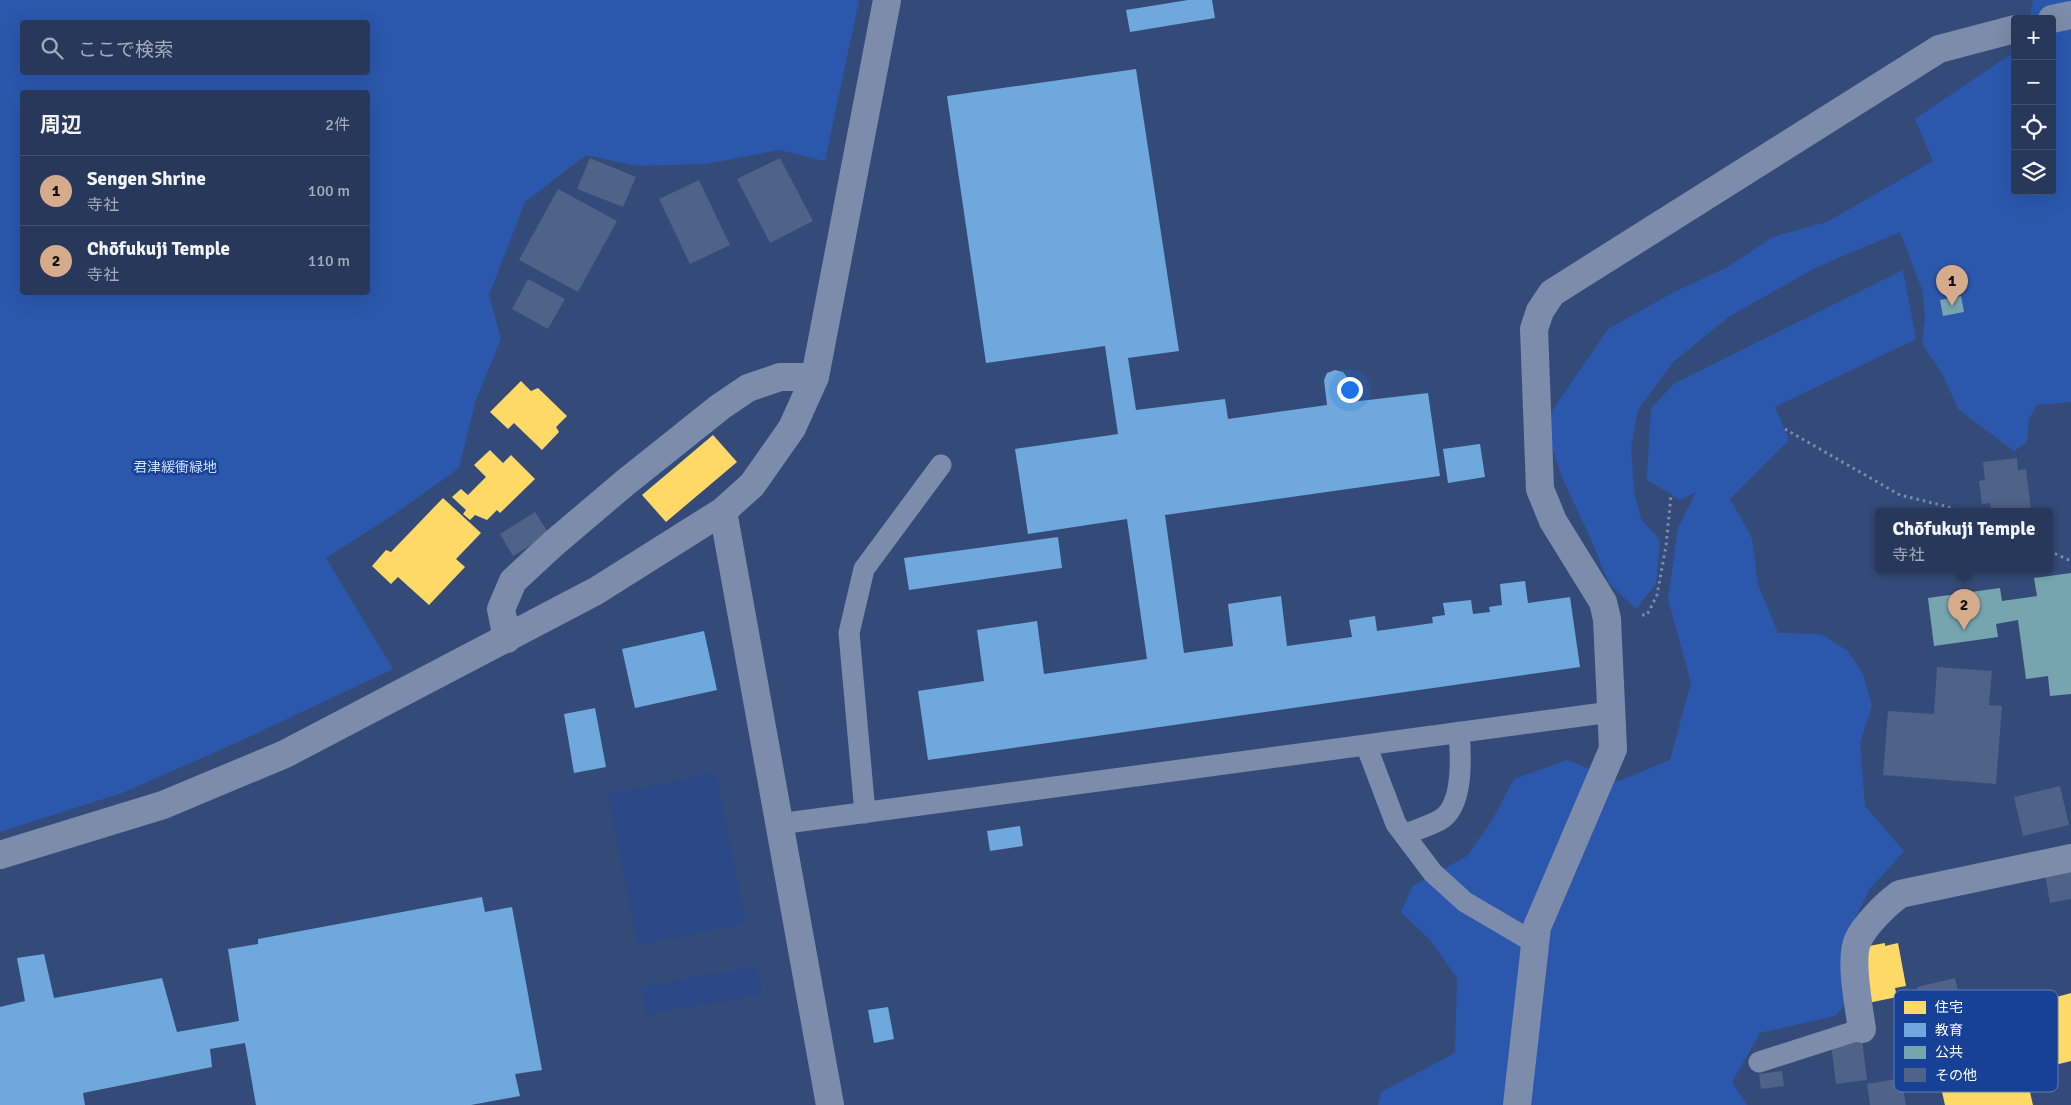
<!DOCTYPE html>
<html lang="ja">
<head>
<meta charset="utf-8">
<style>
	:root { --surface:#27385b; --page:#334364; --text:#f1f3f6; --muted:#a4acbb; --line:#435271; --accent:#d6ab8b }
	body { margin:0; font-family:Signika,"Noto Sans JP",sans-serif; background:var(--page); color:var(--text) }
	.controls { position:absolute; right:15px; top:15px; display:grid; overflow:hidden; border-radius:5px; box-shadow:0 5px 20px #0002 }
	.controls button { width:45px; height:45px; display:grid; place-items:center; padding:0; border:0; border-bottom:1px solid var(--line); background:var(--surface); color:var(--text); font:25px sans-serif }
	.you { position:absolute; left:1349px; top:389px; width:18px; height:18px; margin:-12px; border:4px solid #fff; border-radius:50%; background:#1a73e8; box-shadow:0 0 0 8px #1a73e833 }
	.badge { display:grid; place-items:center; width:32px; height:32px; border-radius:50%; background:var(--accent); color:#111; font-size:16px; font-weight:700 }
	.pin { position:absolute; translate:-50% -41px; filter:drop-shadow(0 1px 2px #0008) }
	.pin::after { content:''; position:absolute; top:26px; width:18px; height:15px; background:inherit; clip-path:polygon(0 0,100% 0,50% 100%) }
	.popup { position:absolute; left:1875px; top:508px; width:178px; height:65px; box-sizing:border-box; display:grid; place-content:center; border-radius:5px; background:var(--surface); filter:drop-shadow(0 1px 4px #0005); font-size:16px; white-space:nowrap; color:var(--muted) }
	.popup b { font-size:19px; color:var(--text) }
	.popup::after { content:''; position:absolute; left:50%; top:100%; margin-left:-10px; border:10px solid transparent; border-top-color:var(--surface) }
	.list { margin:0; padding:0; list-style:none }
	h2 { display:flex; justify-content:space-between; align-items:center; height:65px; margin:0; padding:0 20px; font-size:21px }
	h2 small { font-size:16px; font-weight:400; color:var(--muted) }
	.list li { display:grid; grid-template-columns:32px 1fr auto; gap:15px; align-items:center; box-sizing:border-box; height:70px; padding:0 20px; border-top:1px solid var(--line) }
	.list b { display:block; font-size:19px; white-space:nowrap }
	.list p { margin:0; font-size:16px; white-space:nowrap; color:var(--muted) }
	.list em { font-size:16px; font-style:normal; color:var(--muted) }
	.icon { flex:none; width:28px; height:28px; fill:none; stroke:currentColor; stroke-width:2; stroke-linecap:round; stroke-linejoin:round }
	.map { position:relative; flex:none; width:2071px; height:1105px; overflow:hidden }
	.search { position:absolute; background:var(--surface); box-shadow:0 5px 20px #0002; left:20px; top:20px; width:350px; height:55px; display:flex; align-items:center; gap:12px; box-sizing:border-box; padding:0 18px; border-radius:5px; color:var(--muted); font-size:19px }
	.panel { position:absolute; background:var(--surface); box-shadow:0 5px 20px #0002; left:20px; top:90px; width:350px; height:205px; border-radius:5px }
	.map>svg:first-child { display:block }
</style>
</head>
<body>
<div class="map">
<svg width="2071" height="1105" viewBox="0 0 2071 1105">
	<rect width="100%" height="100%" fill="#344b79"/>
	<path fill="#2b58ad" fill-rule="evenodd" d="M0 0H859L825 161 779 150 706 164 637 166 586 155 525 202 489 295 501 339 476 400 459 468 396 513 326 558 393 669 236 743 122 793 0 832ZM22 22H368V72H22ZM368 92V292H22V92Z
		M2033 0H2071V402L2037 405 2029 419 2027 442 2014 451 1958 409 1944 377 1922 344 1925 320 1923 292 1900 232 1815 268 1730 316 1673 362 1638 410 1631 448 1634 492 1641 519 1660 540 1656 584 1636 609 1609 583 1589 535 1564 482 1550 441 1552 411 1608 329 1676 291 1726 268 1773 237 1827 222 1933 161 1915 119 2011 54 2015 49V191H2052V19H2029Z
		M1903 270 1916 339 1775 407 1789 440 1730 499 1752 538 1758 585 1778 633 1821 634 1848 651 1863 674 1872 706 1860 743 1865 806 1904 851 1869 890 1854 921 1846 1004 1835 1016 1760 1033 1732 1082 1747 1105H1378L1381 1092 1455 1053 1457 978 1430 940 1401 912 1413 886 1467 856 1491 822 1514 779 1567 760 1619 781 1670 760 1691 683 1668 599 1678 528 1696 492 1680 500 1647 480 1651 408 1675 383Z"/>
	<path fill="#2b4887" d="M716 773 746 924 638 945 608 794Z
		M756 966 762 994 646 1015 641 987Z"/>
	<path fill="#ffd966" d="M521 381 531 391 538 388 567 416 556 427 559 432 542 450 514 423 508 429 490 412Z
		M713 435 737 462 666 522 642 495Z
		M490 450 503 463 511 455 535 479 500 513 497 510 487 520 475 515 470 520 463 514 466 510 452 497 461 489 468 495 486 477 474 465Z
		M443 498 481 533 456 559 465 567 429 605 398 577 391 584 372 566 386 550 391 552Z
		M1885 943V946L1898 943 1906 986 1895 988 1897 997 1868 1003 1858 948Z
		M2071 993V1061L2051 1066 2035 1003Z
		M2021 1053 2033 1105H1945L1939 1079 1976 1071 1974 1064Z"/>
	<path fill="#6fa8dc" d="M1188 0H1212L1215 18 1130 32 1126 10Z
		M1136 69 1179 351 1128 358 1136 410 1225 399 1228 419 1327 405 1324 380 1327 373 1335 370 1343 372 1347 377 1351 402 1428 393 1440 476 1165 515 1184 653 1233 646 1228 604 1281 596 1287 646 1352 637 1349 620 1375 616 1377 631 1433 623 1432 617 1445 615 1443 603 1471 600 1473 614 1490 612 1489 607 1502 605 1500 584 1525 581 1528 603 1570 597 1580 667 928 760 918 691 984 681 977 630 1037 621 1044 674 1147 659 1127 519 1028 534 1015 449 1118 434 1105 346 986 363 947 96Z
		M1480 444 1485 477 1448 483 1443 449Z
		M1058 537 1062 568 909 590 904 558Z
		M704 631 717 690 635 708 622 649Z
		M595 708 606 767 574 773 564 714Z
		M1020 826 1023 846 990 851 987 831Z
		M482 897 485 912 512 907 542 1070 515 1074 520 1096 471 1105H256L245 1043 210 1049 212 1067 83 1093 85 1105H0V1007L25 1001 17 958 44 954 54 998 162 978 177 1032 239 1021 228 949 258 944V939Z
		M888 1007 894 1039 874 1043 868 1010Z"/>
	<path fill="#76a5af" d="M1961 296 1964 312 1943 316 1940 300Z
		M2071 573V694L2050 696 2048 676 2026 679 2018 620 1996 624 1998 637 1934 646 1928 598 2000 588 2002 601 2037 596 2034 578Z"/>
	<path fill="#4f6287" d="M590 158 636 177 623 207 577 189Z
		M780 158 813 221 770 243 737 179Z
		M699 180 730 245 690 264 659 199Z
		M558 189 617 221 578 292 519 260Z
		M528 279 565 299 548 329 512 309Z
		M2017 458 2018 470 2026 469 2031 511H1991L1990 503 1982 504 1979 481 1985 480 1983 462Z
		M535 512 549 534 513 556 500 534Z
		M1937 667 1992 671 1989 705 2002 706 1996 784 1883 775 1888 711 1934 714Z
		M2060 786 2069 825 2023 836 2014 797Z
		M2071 869V899L2050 903 2045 875Z
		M1955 978 1976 1071 1932 1081 1912 996 1919 995 1917 987Z
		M1862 1039 1867 1080 1836 1084 1831 1044Z
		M1782 1071 1784 1086 1761 1089 1759 1074Z
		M1901 1078 1906 1105H1870L1867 1084Z"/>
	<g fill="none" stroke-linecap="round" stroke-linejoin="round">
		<path stroke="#7d8cab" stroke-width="3" stroke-dasharray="2.5 4" stroke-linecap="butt" d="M1785 429 1900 495 1945 506 1960 511
			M2049 551 2071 561
			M1642 615H1647L1657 595 1666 546 1671 495"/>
		<path stroke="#7d8cab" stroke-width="21" d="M1366 745 1396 824 1433 873 1465 902 1535 943
			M865 813 849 633 864 569 941 465
			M779 824 1611 712
			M1404 835C1415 830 1429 826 1440 820 1464 806 1461 756 1459 732
			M1759 1062 1862 1029"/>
		<path stroke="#7d8cab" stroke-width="28" d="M2052 19 2071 15
			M723 511 830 1105
			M507 639 501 609 513 581 554 543 626 482 720 407 748 388 780 377H815
			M0 855 163 805 285 754 596 591 723 511 752 485 792 428 815 377 887 0
			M1862 1029C1859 1008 1849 958 1858 940 1865 925 1886 904 1900 894L2071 858
			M1517 1105 1537 927 1613 749 1607 619 1603 602 1553 521 1540 489 1534 329 1540 311 1552 293 1939 49 2015 29"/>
	</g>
	<g text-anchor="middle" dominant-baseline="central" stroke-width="5" stroke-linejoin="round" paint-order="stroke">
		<g font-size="14" fill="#d0dffc" stroke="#174196">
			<text x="175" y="467">君津緩衝緑地</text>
		</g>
	</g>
	<rect x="1894" y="990" width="164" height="102" rx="8" fill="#174196" stroke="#5d7ab6" stroke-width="1"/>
	<rect x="1904" y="1001" width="22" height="13" fill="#ffd966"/>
	<rect x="1904" y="1023" width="22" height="14" fill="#6fa8dc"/>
	<rect x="1904" y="1046" width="22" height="13" fill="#76a5af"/>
	<rect x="1904" y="1068" width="22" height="14" fill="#4f6287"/>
	<g font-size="14" fill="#fff">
		<text x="1935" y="1012">住宅</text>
		<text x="1935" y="1035">教育</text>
		<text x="1935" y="1057">公共</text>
		<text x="1935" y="1080">その他</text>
	</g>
</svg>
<div class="controls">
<button>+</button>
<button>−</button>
<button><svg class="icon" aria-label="locate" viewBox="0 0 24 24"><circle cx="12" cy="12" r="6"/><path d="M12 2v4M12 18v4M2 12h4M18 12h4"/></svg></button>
<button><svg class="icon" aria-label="layers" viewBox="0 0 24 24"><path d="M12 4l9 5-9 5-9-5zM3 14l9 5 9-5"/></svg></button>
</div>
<div class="you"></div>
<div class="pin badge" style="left:1952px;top:306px">1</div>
<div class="pin badge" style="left:1964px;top:630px">2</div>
<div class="popup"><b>Chōfukuji Temple</b>寺社</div>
<div class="search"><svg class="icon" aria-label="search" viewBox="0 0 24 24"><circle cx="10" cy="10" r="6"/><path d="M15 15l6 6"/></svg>ここで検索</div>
<section class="panel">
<h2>周辺<small>2件</small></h2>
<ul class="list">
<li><span class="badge">1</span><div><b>Sengen Shrine</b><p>寺社</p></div><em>100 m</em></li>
<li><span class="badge">2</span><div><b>Chōfukuji Temple</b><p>寺社</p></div><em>110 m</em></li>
</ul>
</section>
</div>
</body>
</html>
